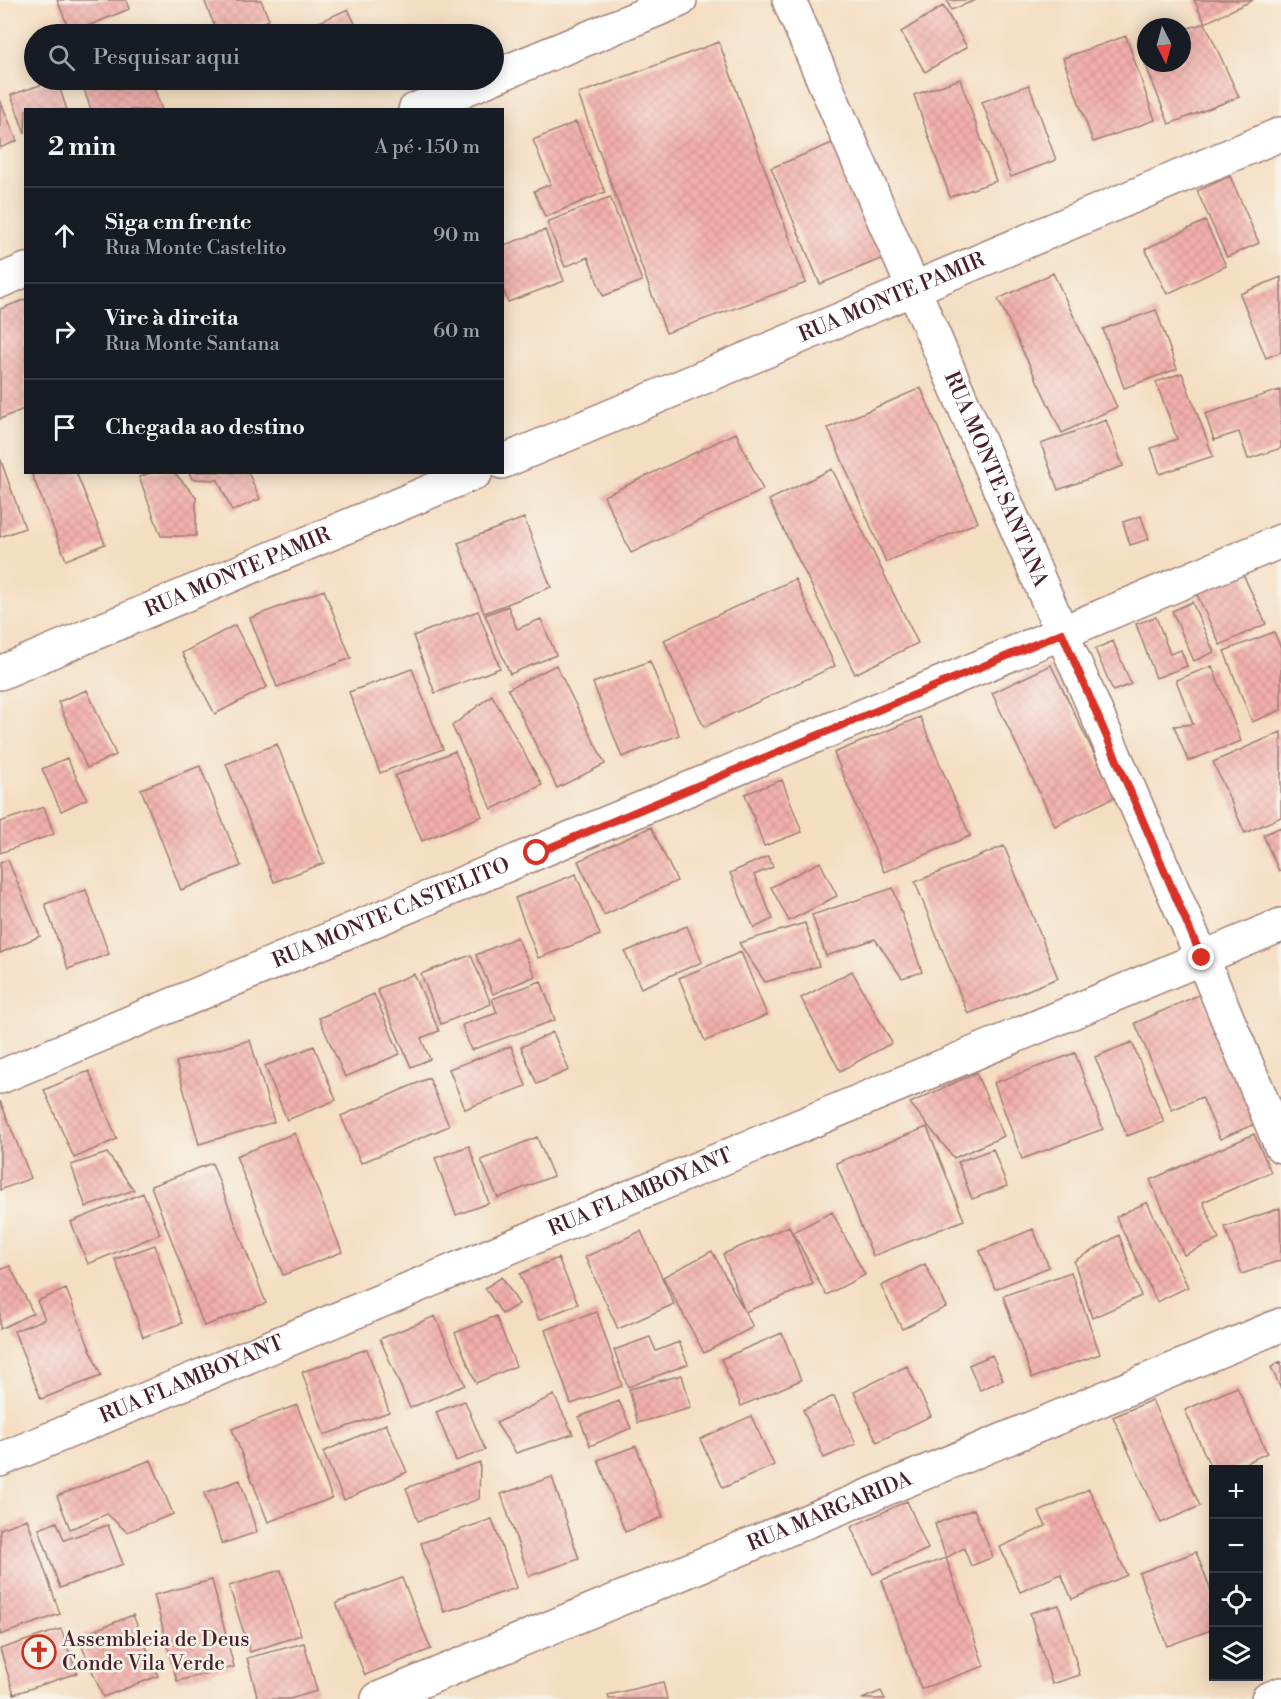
<!DOCTYPE html>
<html lang="pt">
<head>
<meta charset="utf-8">
<style>
	:root { --surface:#171b24; --page:#242831; --text:#f1f3f6; --muted:#9ea1a6; --line:#363941 }
	body { margin:0; font-family:"Libre Bodoni",serif; background:var(--page); color:var(--text) }
	.controls { position:absolute; right:18px; bottom:18px; display:grid; overflow:hidden; border-radius:0px; box-shadow:0 3px 15px #0003 }
	.controls button { width:54px; height:54px; display:grid; place-items:center; padding:0; border:0; border-bottom:2px solid var(--line); background:var(--surface); color:var(--text); font:30px sans-serif }
	.compass { position:absolute; left:1137px; top:18px; width:54px; height:54px; border-radius:50%; background:var(--surface); box-shadow:0 3px 15px #0003; rotate:174deg }
	.stop { position:absolute; width:18px; height:18px; margin:-14px; border:4px solid #d93025; border-radius:50%; background:#fff }
	.stop.end { background:#d93025; border-color:#fff; box-shadow:0 2px 6px #0008 }
	.list { margin:0; padding:0; list-style:none }
	h2 { display:flex; justify-content:space-between; align-items:center; height:78px; margin:0; padding:0 24px; font-size:26px }
	h2 small { font-size:20px; font-weight:400; color:var(--muted) }
	.list li { display:grid; grid-template-columns:39px 1fr auto; gap:18px; align-items:center; box-sizing:border-box; height:96px; padding:0 24px; border-top:2px solid var(--line) }
	.list b { display:block; font-size:22px; white-space:nowrap }
	.list p { margin:0; font-size:20px; white-space:nowrap; color:var(--muted) }
	.list em { font-size:20px; font-style:normal; color:var(--muted) }
	.icon { flex:none; width:33px; height:33px; fill:none; stroke:currentColor; stroke-width:2; stroke-linecap:round; stroke-linejoin:round }
	.map { position:relative; flex:none; width:1281px; height:1699px; overflow:hidden }
	.search { position:absolute; background:var(--surface); box-shadow:0 3px 15px #0003; left:24px; top:24px; width:480px; height:66px; display:flex; align-items:center; gap:15px; box-sizing:border-box; padding:0 21px; border-radius:33px; color:var(--muted); font-size:22px }
	.panel { position:absolute; background:var(--surface); box-shadow:0 3px 15px #0003; left:24px; top:108px; width:480px; height:366px; border-radius:0px }
	.map>svg:first-child { display:block }
</style>
</head>
<body>
<div class="map">
<svg width="1281" height="1699" viewBox="0 0 1281 1699">
	<defs>
		<pattern id="building-cross-hatch" width="8" height="8" patternUnits="userSpaceOnUse" patternTransform="scale(1.5)"><rect width="8" height="8" fill="#f2afab"/><path d="M0 0l8 8M0 8l8-8" fill="none" stroke="#d19693"/></pattern>
	</defs>
	<rect width="100%" height="100%" fill="#f7f3e8"/>
	<filter id="ink" filterUnits="userSpaceOnUse"><feTurbulence type="fractalNoise" baseFrequency=".0167" numOctaves="2"/><feDisplacementMap in="SourceGraphic" scale="12" xChannelSelector="R" yChannelSelector="G"/><feConvolveMatrix kernelMatrix="1 2 1 2 8 2 1 2 1" color-interpolation-filters="sRGB"/></filter>
	<filter id="wash" filterUnits="userSpaceOnUse"><feTurbulence type="fractalNoise" baseFrequency=".008" numOctaves="4" result="noise"/><feDisplacementMap in="SourceGraphic" scale="24" xChannelSelector="R" yChannelSelector="G"/><feGaussianBlur stdDeviation="1.35" result="paint"/><feColorMatrix in="noise" values="0 0 0 0 0 0 0 0 0 0 0 0 0 0 0 0 0 1.4 0 .05"/><feComposite in="paint" operator="in"/></filter>
	<g filter="url(#wash)">
		<rect width="100%" height="100%" fill="#f4dec2"/>
		<g id="blocks">
			<path fill="url(#building-cross-hatch)" d="M57 0H126L129 9 71 33Z
				M204 0H261L269 20 233 34H218Z
				M947 0H976L951 10Z
				M1194 0H1253L1205 23Z
				M943 6 967 47 925 72 901 32Z
				M348 9 360 34H307L304 29Z
				M1205 23 1239 97 1169 124 1137 43 1146 41V63H1182V30Z
				M1126 36 1155 120 1093 142 1063 58Z
				M719 42 806 283 666 333 578 94Z
				M960 79 996 181 950 197 914 95Z
				M55 80H57L67 110H26L25 134 11 95Z
				M100 80H151L162 110H91L83 86Z
				M1029 85 1056 160 1011 177 982 102Z
				M0 100 17 141 0 148Z
				M576 122 605 192 545 217 534 191 551 184 533 140Z
				M835 142 883 258 820 284 771 168Z
				M1230 176 1259 243 1227 257 1197 191Z
				M610 197 642 281 603 296 588 257 565 267 547 222Z
				M1205 221 1226 266 1167 294 1145 249Z
				M545 230 564 281 508 302 502 287V246Z
				M1053 273 1117 407 1062 433 998 299Z
				M1281 277V352L1266 358 1240 294Z
				M26 299V408L0 419V309Z
				M1156 310 1177 369 1124 388 1103 329Z
				M1182 373 1213 456 1160 474 1151 448 1177 439 1156 382Z
				M921 388 978 522 886 562 828 428Z
				M1280 390 1281 448 1248 459 1239 432 1214 440 1205 414Z
				M1106 420 1123 466 1058 490 1041 444Z
				M736 433 763 490 631 553 604 496Z
				M0 458 25 528 0 537Z
				M832 469 918 643 855 674 769 500Z
				M31 472H76L105 544 66 560Z
				M153 472H174L196 497V536H161L139 477Z
				M189 472H248L260 499 232 511 218 480 192 479Z
				M1141 516 1149 539 1130 545 1123 522Z
				M524 518 551 587 484 613 458 543Z
				M1242 572 1266 624 1220 645 1196 592Z
				M795 579 835 666 704 727 664 640Z
				M324 590 351 658 277 687 250 618Z
				M1192 602 1214 652 1194 661 1172 611Z
				M508 606 517 629 541 619 556 655 510 674 485 615Z
				M478 611 500 668 435 693 413 636Z
				M1156 617 1170 654 1181 650 1187 666 1156 678 1136 624Z
				M235 625 267 687 215 714 182 653Z
				M1274 632 1281 648V710L1252 722 1224 651Z
				M1113 641 1131 684 1113 691 1095 649Z
				M650 661 679 735 622 757 593 683Z
				M556 665 605 764 557 788 508 689Z
				M1051 665 1115 797 1055 826 992 693Z
				M1212 666 1241 741 1188 761 1174 726 1193 724 1176 680Z
				M412 669 443 749 380 773 349 692Z
				M87 690 116 755 87 768 58 702Z
				M492 695 542 785 492 809 452 726Z
				M920 717 970 836 884 872 834 753Z
				M1281 732V817L1245 833 1213 762Z
				M277 744 324 863 274 882 226 764Z
				M455 751 482 816 422 841 395 776Z
				M67 758 87 799 61 811 42 769Z
				M200 766 241 866 181 890 141 789Z
				M782 780 802 832 764 846 745 794Z
				M44 807 54 834 0 853V822Z
				M651 827 677 881 604 915 578 861Z
				M1281 827V870L1279 871 1263 835Z
				M1004 846 1058 978 968 1014 915 882Z
				M768 856 773 867 754 875 773 919 754 928 730 873Z
				M8 860 40 936 0 953V863Z
				M820 862 837 896 789 921 771 887Z
				M576 874 600 935 538 958 515 898Z
				M893 888 922 972 902 978 875 939 826 956 812 915Z
				M86 890 109 954 68 969 45 904Z
				M805 923 819 966 765 982 739 943Z
				M687 926 702 962 641 988 625 952Z
				M517 937 535 976 493 994 476 955Z
				M741 952 767 1015 705 1041 679 978Z
				M471 955 491 1004 441 1024 421 974Z
				M852 971 892 1043 840 1071 801 998Z
				M414 974 439 1031 421 1038 430 1059 411 1067 377 989Z
				M541 981 555 1020 471 1050 462 1025 497 1013 492 999Z
				M374 994 400 1054 345 1077 319 1018Z
				M1201 994 1257 1123 1220 1139 1202 1097 1172 1110 1135 1023Z
				M553 1032 569 1070 537 1084 521 1047Z
				M250 1040 274 1122 199 1144 176 1062Z
				M1132 1042 1164 1122 1127 1136 1095 1057Z
				M314 1046 336 1100 287 1120 265 1066Z
				M511 1046 526 1086 465 1109 449 1069Z
				M1075 1053 1103 1129 1022 1159 994 1083Z
				M89 1071 117 1139 74 1158 44 1090Z
				M976 1073 1004 1136 954 1158 910 1103Z
				M429 1078 449 1126 361 1163 341 1116Z
				M0 1101 31 1178 0 1190Z
				M927 1127 964 1220 873 1256 836 1163Z
				M295 1133 342 1252 283 1275 236 1156Z
				M1254 1134 1271 1172 1203 1202 1219 1239 1184 1255 1150 1180Z
				M537 1137 553 1176 498 1198 481 1160Z
				M469 1146 489 1203 456 1215 435 1158Z
				M993 1149 1007 1186 972 1199 958 1162Z
				M107 1153 134 1190 86 1207 71 1165Z
				M212 1163 266 1303 204 1326 151 1186Z
				M143 1193 160 1234 88 1264 71 1222Z
				M1147 1202 1188 1287 1157 1302 1116 1217Z
				M1280 1208 1281 1260 1242 1274 1225 1227Z
				M832 1212 865 1275 826 1295 793 1232Z
				M789 1226 813 1284 745 1312 723 1254Z
				M1033 1229 1049 1267 995 1289 980 1251Z
				M641 1231 674 1304 618 1329 585 1257Z
				M1119 1235 1141 1296 1092 1318 1074 1261Z
				M155 1245 182 1323 143 1337 115 1259Z
				M712 1251 753 1327 704 1353 663 1277Z
				M558 1258 578 1304 539 1320 520 1274Z
				M925 1264 946 1307 902 1329 881 1286Z
				M10 1266 33 1313 0 1329V1270Z
				M1071 1272 1100 1354 1032 1378 1003 1296Z
				M502 1277 519 1304 502 1314 485 1288Z
				M66 1289 101 1376 41 1399 14 1331 45 1319 37 1301Z
				M597 1312 622 1386 571 1404 545 1330Z
				M435 1316 465 1385 410 1408 380 1339Z
				M496 1316 516 1366 476 1383 455 1333Z
				M782 1333 801 1380 741 1406 721 1359Z
				M650 1337 656 1351 679 1342 688 1364 628 1387 614 1350Z
				M367 1349 389 1412 324 1435 302 1372Z
				M992 1355 1003 1380 980 1390 969 1365Z
				M1281 1362V1389L1271 1367Z
				M907 1366 931 1416 877 1442 854 1392Z
				M682 1375 691 1408 638 1423 629 1389Z
				M1237 1387 1267 1453 1231 1470H1212L1185 1410Z
				M554 1395 573 1434 516 1453 496 1423Z
				M834 1396 856 1444 824 1458 803 1410Z
				M1152 1400 1200 1506 1161 1523 1113 1417Z
				M465 1401 485 1450 456 1461 436 1412Z
				M619 1401 631 1428 590 1446 579 1417Z
				M297 1405 332 1498 268 1522 232 1429Z
				M751 1416 774 1465 723 1488 700 1439Z
				M386 1424 407 1472 344 1500 323 1452Z
				M636 1446 663 1517 625 1532 598 1460Z
				M151 1460 173 1514 127 1532 107 1514 70 1529 57 1496Z
				M480 1462 479 1499 418 1521 406 1488Z
				M552 1477 579 1559 529 1576 501 1494Z
				M240 1480 257 1532 222 1544 204 1493Z
				M1089 1489 1127 1575 1072 1599 1061 1574 1020 1592 1000 1547 1046 1526 1039 1512Z
				M907 1501 928 1549 873 1574 851 1527Z
				M974 1509 993 1557 971 1566 964 1548 946 1558 935 1524Z
				M27 1519 60 1614 0 1635V1529Z
				M492 1519 516 1588 444 1612 421 1543Z
				M57 1522 64 1540 108 1525 123 1564 60 1588 39 1529Z
				M1196 1552 1214 1599V1629L1167 1646 1139 1573Z
				M946 1558 984 1666 921 1689 882 1580Z
				M281 1570 301 1635 250 1652 229 1586Z
				M402 1578 431 1649 365 1675 336 1603Z
				M212 1580 234 1667 177 1681 154 1595Z
				M1059 1605 1080 1675 1052 1684 1030 1613Z
				M133 1615 158 1676 103 1697 78 1637Z
				M61 1629 77 1673 14 1694 0 1649Z
				M304 1643 317 1691 290 1699H258L247 1658Z
				M663 1682 667 1699H609L608 1695Z
				M881 1691 885 1699H862Z"/>
		</g>
	</g>
	<g filter="url(#ink)">
		<use href="#blocks" fill-opacity="0" stroke="#9f7e76" stroke-width="1.5"/>
		<g fill="none" stroke-linecap="round" stroke-linejoin="round">
			<defs>
				<g id="minor">
					<path id="s1" d="M789 0 1202 958 1281 1146"/>
					<path d="M494 77 680 0"/>
					<path d="M415 110 487 80"/>
					<path d="M0 281 26 270"/>
					<path id="s2" d="M502 462 1281 134"/>
					<path id="s3" d="M0 673 476 472"/>
					<path id="s4" d="M0 1077 1281 541"/>
					<path id="s5" d="M0 1460 1281 925"/>
					<path id="s6" d="M378 1699 1281 1325"/>
					<path d="M1268 1699 1281 1694"/>
				</g>
			</defs>
			<use href="#minor" stroke="#9f7e76" stroke-width="36"/>
			<use href="#minor" stroke="#fff" stroke-width="33"/>
		</g>
	</g>
	<g fill="none" stroke-linecap="round" stroke-linejoin="round" filter="url(#ink)">
		<path stroke="#d93025" stroke-width="8" d="M537 853 1062 633 1202 958"/>
	</g>
	<defs>
		<symbol id="church-ring" viewBox="-11 -11 22 22"><circle r="9.5" fill="#f7f3e8" stroke="#c8321e" stroke-width="1.5"/><path d="M-1.2-6h2.4v3.5h3.3v2.4h-3.3V6h-2.4V-.1h-3.3v-2.4h3.3Z" fill="#c8321e"/></symbol>
	</defs>
	<g fill-rule="evenodd">
		<use href="#church-ring" x="20" y="1633" width="38" height="38"/>
	</g>
	<g text-anchor="middle" dominant-baseline="central" stroke-width="5" stroke-linejoin="round" paint-order="stroke">
		<g font-size="21" fill="#4a1f2b" stroke="#f7f3e8">
			<text stroke="none"><textPath href="#s2" startOffset="423">RUA MONTE PAMIR</textPath></text>
			<text stroke="none"><textPath href="#s1" startOffset="522">RUA MONTE SANTANA</textPath></text>
			<text stroke="none"><textPath href="#s3" startOffset="258">RUA MONTE PAMIR</textPath></text>
			<text stroke="none"><textPath href="#s4" startOffset="424">RUA MONTE CASTELITO</textPath></text>
			<text stroke="none"><textPath href="#s5" startOffset="694">RUA FLAMBOYANT</textPath></text>
			<text stroke="none"><textPath href="#s5" startOffset="208">RUA FLAMBOYANT</textPath></text>
			<text stroke="none"><textPath href="#s6" startOffset="489">RUA MARGARIDA</textPath></text>
		</g>
		<g font-size="21" fill="#4a1f2b" stroke="#f7f3e8" text-anchor="start">
			<text x="62" y="1640">Assembleia de Deus<tspan x="62" dy="24">Conde Vila Verde</tspan></text>
		</g>
	</g>
</svg>
<div class="controls">
<button>+</button>
<button>−</button>
<button><svg class="icon" aria-label="locate" viewBox="0 0 24 24"><circle cx="12" cy="12" r="6"/><path d="M12 2v4M12 18v4M2 12h4M18 12h4"/></svg></button>
<button><svg class="icon" aria-label="layers" viewBox="0 0 24 24"><path d="M12 4l9 5-9 5-9-5zM3 14l9 5 9-5"/></svg></button>
</div>
<svg class="compass" viewBox="-18 -18 36 36"><path d="M0-13l5 13h-10z" fill="#e53935"/><path d="M0 13l5-13h-10z" fill="#9ea1a6"/></svg>
<div class="stop" style="left:537px;top:853px"></div>
<div class="stop end" style="left:1202px;top:958px"></div>
<div class="search"><svg class="icon" aria-label="search" viewBox="0 0 24 24"><circle cx="10" cy="10" r="6"/><path d="M15 15l6 6"/></svg>Pesquisar aqui</div>
<section class="panel">
<h2>2 min<small>A pé · 150 m</small></h2>
<ul class="list">
<li><svg class="icon" aria-label="ahead" viewBox="0 0 24 24"><path d="M12 20V5M6 11l6-6 6 6"/></svg><div><b>Siga em frente</b><p>Rua Monte Castelito</p></div><em>90 m</em></li>
<li><svg class="icon" aria-label="right" viewBox="0 0 24 24"><path d="M7 20v-9h11M14 6l5 5-5 5"/></svg><div><b>Vire à direita</b><p>Rua Monte Santana</p></div><em>60 m</em></li>
<li><svg class="icon" aria-label="arrive" viewBox="0 0 24 24"><path d="M6 21V4h12l-3 4 3 4H6"/></svg><div><b>Chegada ao destino</b></div></li>
</ul>
</section>
</div>
</body>
</html>
